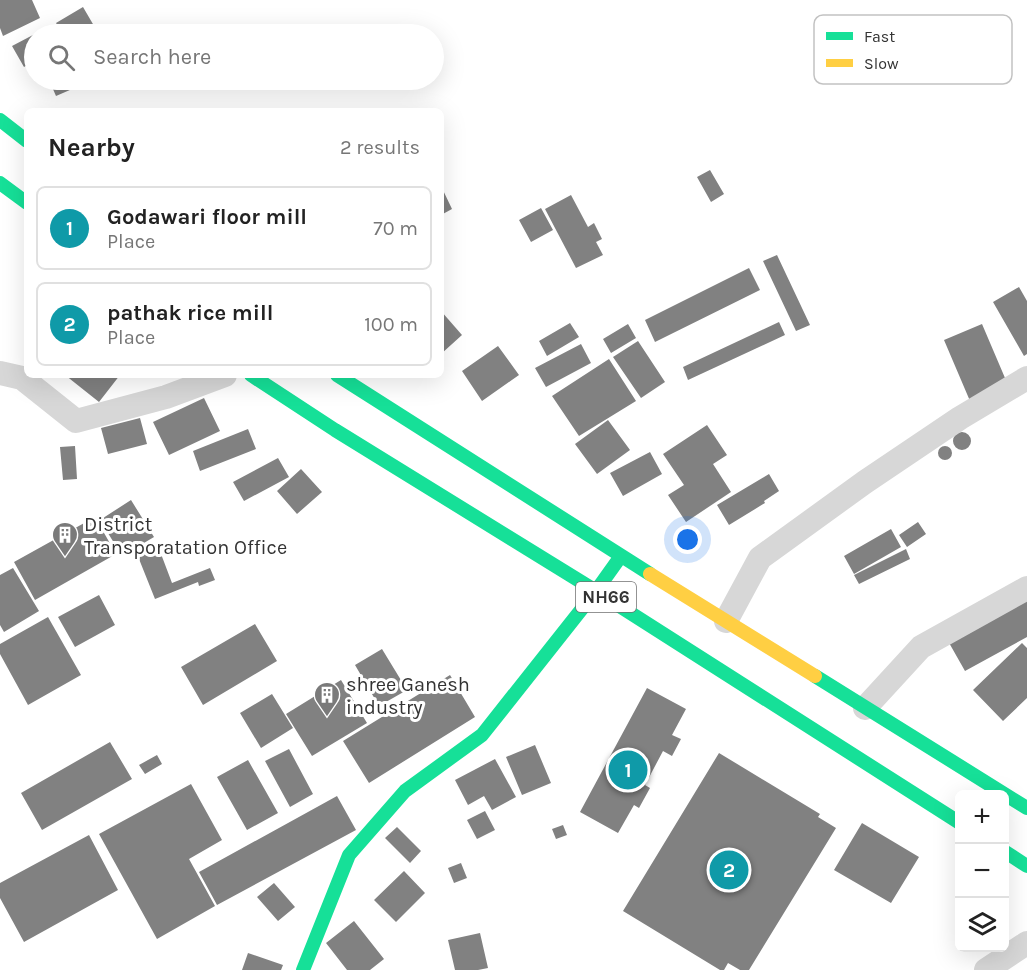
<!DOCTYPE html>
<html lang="en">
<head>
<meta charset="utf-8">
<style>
	:root { --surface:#fff; --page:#f2f2f2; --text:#222; --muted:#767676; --line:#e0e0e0; --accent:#1a73e8 }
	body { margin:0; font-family:Karla,sans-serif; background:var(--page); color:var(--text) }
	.controls { position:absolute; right:18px; bottom:18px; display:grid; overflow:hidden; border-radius:9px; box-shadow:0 6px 24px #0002 }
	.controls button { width:54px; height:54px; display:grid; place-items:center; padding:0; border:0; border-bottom:2px solid var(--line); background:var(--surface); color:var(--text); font:30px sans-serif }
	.you { position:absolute; left:688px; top:540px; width:21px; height:21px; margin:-15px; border:4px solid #fff; border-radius:50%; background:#1a73e8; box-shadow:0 0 0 9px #1a73e833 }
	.badge { display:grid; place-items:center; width:39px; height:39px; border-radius:50%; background:var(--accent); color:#fff; font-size:20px; font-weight:700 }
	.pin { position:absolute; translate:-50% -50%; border:3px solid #fff; box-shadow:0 2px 6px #0006 }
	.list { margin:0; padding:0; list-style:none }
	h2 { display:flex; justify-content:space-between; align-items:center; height:78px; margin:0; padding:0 24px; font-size:26px }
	h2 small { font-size:20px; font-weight:400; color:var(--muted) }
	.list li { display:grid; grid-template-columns:39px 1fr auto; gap:18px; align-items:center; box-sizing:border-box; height:84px; margin:0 12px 12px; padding:0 12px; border:2px solid var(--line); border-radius:9px }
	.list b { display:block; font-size:22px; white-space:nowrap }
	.list p { margin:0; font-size:20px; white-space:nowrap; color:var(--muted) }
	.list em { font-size:20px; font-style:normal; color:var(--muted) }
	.icon { flex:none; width:33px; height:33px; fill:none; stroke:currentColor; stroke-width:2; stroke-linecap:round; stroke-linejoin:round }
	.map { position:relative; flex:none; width:1027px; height:970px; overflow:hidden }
	.search { position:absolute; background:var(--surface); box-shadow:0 6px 24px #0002; left:24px; top:24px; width:420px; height:66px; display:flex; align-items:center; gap:15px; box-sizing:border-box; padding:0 21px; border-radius:33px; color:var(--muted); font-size:22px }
	.panel { position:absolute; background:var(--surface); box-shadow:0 6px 24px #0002; left:24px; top:108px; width:420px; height:270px; border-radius:9px }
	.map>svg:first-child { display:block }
</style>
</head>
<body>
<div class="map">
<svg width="1027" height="970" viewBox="0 0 1027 970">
	<rect width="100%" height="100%" fill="#fff"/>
	<path fill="#818181" d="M0 0H32L40 18 3 36 0 28Z
		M83 7 97 31 91 34H63L56 23Z
		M52 25 56 34H34V61L24 67 12 46Z
		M49 80H93L56 96Z
		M710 170 724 194 711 202 697 177Z
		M441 186 452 209 441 215Z
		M571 195 588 227 594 223 602 239 596 242 603 255 576 268 545 209Z
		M541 208 553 230 531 242 519 220Z
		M777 255 810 325 796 331 763 261Z
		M749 268 760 290 655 342 645 320Z
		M1019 287 1027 301V354L1024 356 993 302Z
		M441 311 462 335 441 354Z
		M779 322 785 335 688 380 683 367Z
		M570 323 579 337 547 356 539 341Z
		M628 324 636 338 611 353 603 339Z
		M982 324 1008 385 970 401 944 340Z
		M638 341 665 382 641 398 613 357Z
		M581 344 591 363 546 387 535 368Z
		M498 346 519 375 482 401 462 371Z
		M609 359 636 401 579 436 552 396Z
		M65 375H120L99 402Z
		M204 398 220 431 169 455 153 422Z
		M140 418 147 444 108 454 101 428Z
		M608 420 630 450 597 474 575 444Z
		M707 425 727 455 713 464 731 492 686 522 668 495 684 485 663 454Z
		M248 429 256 449 200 471 193 451Z
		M953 441a9 9 0 1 1 18 0a9 9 0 1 1-18 0Z
		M938 453a7 7 0 1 1 14 0a7 7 0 1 1-14 0Z
		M75 446 77 479 63 480 60 447Z
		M650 452 662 474 623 496 610 473Z
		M278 458 289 477 244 501 233 482Z
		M301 469 322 492 297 514 277 491Z
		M769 474 779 491 764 501 765 503 729 525 717 505Z
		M131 500 154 537 122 556 100 520Z
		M95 517 116 554 35 600 14 562Z
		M918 522 926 534 907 547 899 535Z
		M891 529 901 547 854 574 844 556Z
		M158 546 172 583 210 568 215 580 199 586 198 582 155 599 137 554Z
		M906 549 910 559 859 584 854 575Z
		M13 568 39 611 4 632 0 625V575Z
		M99 595 115 625 75 647 58 617Z
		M1027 596V637L965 671 948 641Z
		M48 617 81 675 28 705 0 654V644Z
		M255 624 277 661 203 705 181 667Z
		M1022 643 1027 648V698L1003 721 973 690Z
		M382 649 407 690 379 706 355 665Z
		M450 675 475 717 369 783 343 741Z
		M341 680 367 723 312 756 286 714Z
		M647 688 686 709 672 735 681 739 672 756 663 751 645 785 650 788 639 808 634 805 618 833 580 812Z
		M272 694 293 728 261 748 240 713Z
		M110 742 132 779 42 830 21 793Z
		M535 745 551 783 522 795 506 757Z
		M289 749 313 794 290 807 265 761Z
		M719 753 820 814 818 817 836 828 749 970H740L728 963 724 970H720L623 911Z
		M157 755 162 764 145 774 139 765Z
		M495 759 516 797 492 810 484 796 468 805 455 780Z
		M248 760 278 813 247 830 217 777Z
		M191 784 222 840 189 859 215 906 157 939 99 834Z
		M337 796 356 830 217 905 199 872Z
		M485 811 495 830 477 839 467 820Z
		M862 823 919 857 891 903 834 870Z
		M563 825 567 835 556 839 552 829Z
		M397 827 421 851 410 863 385 838Z
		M89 835 118 890 24 942 0 898V883Z
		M461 863 467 878 454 883 448 868Z
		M404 871 425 893 396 922 374 900Z
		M274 883 295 907 278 921 257 897Z
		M354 921 384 959 370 970H347L326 943Z
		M480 933 488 968 478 970H455L448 940Z
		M248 953 283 965 281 970H242Z"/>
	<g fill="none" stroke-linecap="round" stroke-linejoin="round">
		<path stroke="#d7d7d7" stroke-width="24" d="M0 373 22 378 76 421 166 397 225 375
			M726 621 760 558 865 482 960 418 1027 378
			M865 708 921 647 1027 588
			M986 970 1027 943"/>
		<path stroke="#16e098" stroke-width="14" d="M0 120 27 141
			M0 183 27 203
			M251 375 335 430 596 591 960 823
			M337 375 650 574
			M815 676 1027 808
			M1004 851 1027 866
			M303 970 349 855 405 791 482 735 596 591 621 556"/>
		<path stroke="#ffcf43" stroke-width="14" d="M650 574 815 676"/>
	</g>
	<defs>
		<symbol id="building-pin" viewBox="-11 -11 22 30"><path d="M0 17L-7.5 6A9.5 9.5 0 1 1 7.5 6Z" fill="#7a7a7a" stroke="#fff"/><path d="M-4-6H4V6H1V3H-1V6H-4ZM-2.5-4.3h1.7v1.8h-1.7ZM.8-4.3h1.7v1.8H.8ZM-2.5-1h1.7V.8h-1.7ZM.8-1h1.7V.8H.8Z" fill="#fff"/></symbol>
	</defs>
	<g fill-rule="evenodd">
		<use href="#building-pin" x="50" y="520" width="30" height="40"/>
		<use href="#building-pin" x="312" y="680" width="30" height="40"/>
	</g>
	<g text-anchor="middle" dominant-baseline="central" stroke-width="6" stroke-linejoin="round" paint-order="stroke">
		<rect fill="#fff" stroke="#707070" stroke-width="1.5" x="576" y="582" width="60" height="30" rx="4.5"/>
		<g font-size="18" font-weight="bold" fill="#333">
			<text x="606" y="597">NH66</text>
		</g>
		<g font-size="20" fill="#333" stroke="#fff" text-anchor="start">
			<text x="84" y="524">District<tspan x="84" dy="23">Transporatation Office</tspan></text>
			<text x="346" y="684">shree Ganesh<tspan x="346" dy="23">industry</tspan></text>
		</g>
	</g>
	<rect x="814" y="15" width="198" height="69" rx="9" fill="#fff" stroke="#c2c2c2" stroke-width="1.5"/>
	<rect x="826" y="32" width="27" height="8" fill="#16e098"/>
	<rect x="826" y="59" width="27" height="8" fill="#ffcf43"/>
	<g font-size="16" fill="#333">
		<text x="864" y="42">Fast</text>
		<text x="864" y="69">Slow</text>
	</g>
</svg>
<div class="controls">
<button>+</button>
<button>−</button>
<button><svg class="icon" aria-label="layers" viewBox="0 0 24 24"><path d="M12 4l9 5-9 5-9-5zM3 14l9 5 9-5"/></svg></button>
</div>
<div class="you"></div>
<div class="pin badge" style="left:628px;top:770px;background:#0f9aa8">1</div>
<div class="pin badge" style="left:729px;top:870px;background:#0f9aa8">2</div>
<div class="search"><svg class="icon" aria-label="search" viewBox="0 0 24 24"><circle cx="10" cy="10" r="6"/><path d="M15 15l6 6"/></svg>Search here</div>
<section class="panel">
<h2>Nearby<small>2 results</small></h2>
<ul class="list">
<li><span class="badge" style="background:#0f9aa8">1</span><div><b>Godawari floor mill</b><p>Place</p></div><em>70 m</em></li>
<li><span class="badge" style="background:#0f9aa8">2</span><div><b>pathak rice mill</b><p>Place</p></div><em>100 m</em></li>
</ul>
</section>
</div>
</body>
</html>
